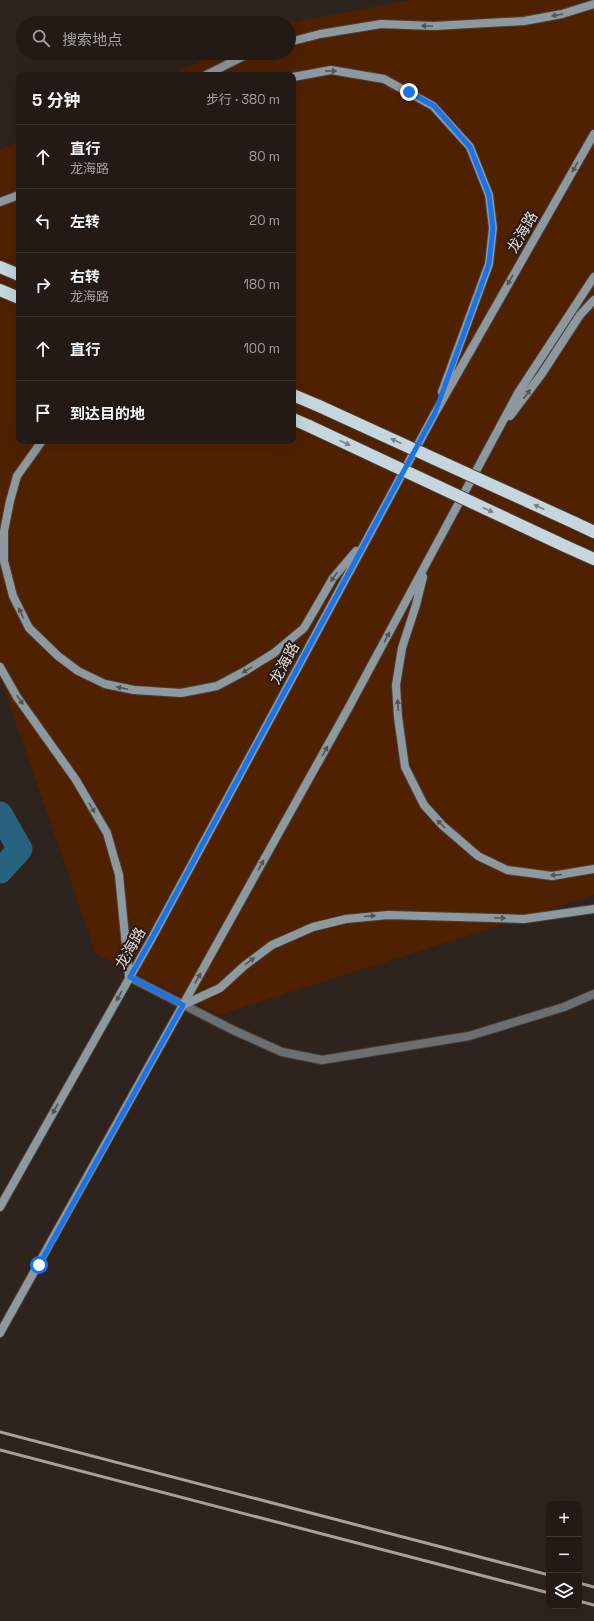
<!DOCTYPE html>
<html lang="zh">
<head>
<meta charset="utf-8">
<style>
	:root { --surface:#231a16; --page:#2f2723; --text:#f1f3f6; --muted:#a3a1a1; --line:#403835 }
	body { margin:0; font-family:"Space Grotesk","Noto Sans SC",sans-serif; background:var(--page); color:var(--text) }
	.controls { position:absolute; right:12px; bottom:12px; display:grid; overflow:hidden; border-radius:8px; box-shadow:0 4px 16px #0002 }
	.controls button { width:36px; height:36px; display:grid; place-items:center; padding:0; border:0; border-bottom:1px solid var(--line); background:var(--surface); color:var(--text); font:20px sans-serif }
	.stop { position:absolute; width:12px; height:12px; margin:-9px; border:3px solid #1a73e8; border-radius:50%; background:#fff }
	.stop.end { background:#1a73e8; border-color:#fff; box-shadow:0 1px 4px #0008 }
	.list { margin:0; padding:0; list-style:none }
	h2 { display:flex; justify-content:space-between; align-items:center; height:52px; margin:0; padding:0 16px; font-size:17px }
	h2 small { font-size:13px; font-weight:400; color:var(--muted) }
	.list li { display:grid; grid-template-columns:26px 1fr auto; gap:12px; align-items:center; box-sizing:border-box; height:64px; padding:0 16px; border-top:1px solid var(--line) }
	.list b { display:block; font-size:15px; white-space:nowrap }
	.list p { margin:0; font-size:13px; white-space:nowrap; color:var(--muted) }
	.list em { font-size:13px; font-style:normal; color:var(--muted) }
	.icon { flex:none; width:22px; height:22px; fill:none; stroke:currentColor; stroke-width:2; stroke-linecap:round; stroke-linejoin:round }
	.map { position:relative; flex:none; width:594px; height:1621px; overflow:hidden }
	.search { position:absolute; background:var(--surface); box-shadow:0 4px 16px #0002; left:16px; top:16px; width:280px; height:44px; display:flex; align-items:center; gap:10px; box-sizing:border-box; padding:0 14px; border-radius:22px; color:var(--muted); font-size:15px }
	.panel { position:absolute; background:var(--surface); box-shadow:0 4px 16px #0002; left:16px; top:72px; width:280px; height:372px; border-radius:8px }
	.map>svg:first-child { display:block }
</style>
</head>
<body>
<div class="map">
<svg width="594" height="1621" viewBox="0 0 594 1621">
	<rect width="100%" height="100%" fill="#2f231d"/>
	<path fill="#502101" d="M410 0H594V895L219 1015 96 954 0 677V150L19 141V441H293V75H169L220 53H289V23Z"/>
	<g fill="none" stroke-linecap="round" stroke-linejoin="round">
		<path stroke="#27637f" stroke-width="25" d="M0 814 20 849 0 871"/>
		<defs>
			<path id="lane" d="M129 977 233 1030 282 1052 322 1060 469 1036 564 1007 594 994"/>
			<path id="secondary" d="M289 42 320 34 381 24 434 26 524 21 562 14 594 4
				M206 75 250 53
				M293 77 331 70 384 79 433 106 470 147 489 195 493 228 489 264 442 392
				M0 202 19 195
				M510 416 541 375 580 315 594 300
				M42 441 17 476 10 501 4 531V561L13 596 29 628 58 656 78 671 105 684 134 690 181 693 217 686 245 671 274 653 304 628 333 578 356 551
				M423 577 416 605 402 648 396 685 398 717 405 767 424 805 442 825 478 856 507 870 552 876 594 869
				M0 667 17 697 76 780 107 833 119 875 129 977
				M183 1005 220 988 244 966 272 945 313 927 346 919 388 915 524 919 594 909
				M0 1207 152 938 435 413 594 134
				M0 1333 349 707 518 393 594 277"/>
			<path id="highway" d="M0 267 19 275
				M0 290 19 298
				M293 395 319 406
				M293 419 309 426
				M575 523 594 532
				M565 546 594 559"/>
		</defs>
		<use href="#lane" stroke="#4b403a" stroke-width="10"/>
		<use href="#secondary" stroke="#4b403a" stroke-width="10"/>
		<use href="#highway" stroke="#4b403a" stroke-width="14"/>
		<use href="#lane" stroke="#696f73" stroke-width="8"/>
		<use href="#secondary" stroke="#8e999f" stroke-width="8"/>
		<use href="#highway" stroke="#c5d6df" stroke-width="12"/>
		<path stroke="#a99f9b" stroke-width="3" d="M0 1432 549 1575
			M0 1450 549 1593
			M579 1583 594 1587
			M579 1601 594 1605"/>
		<defs>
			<path id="highway-bridge" d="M319 406 575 523
				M309 426 565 546"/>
		</defs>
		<use href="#highway-bridge" stroke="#4b403a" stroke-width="14" stroke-linecap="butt"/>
		<use href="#highway-bridge" stroke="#c5d6df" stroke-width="12"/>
	</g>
	<defs><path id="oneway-solid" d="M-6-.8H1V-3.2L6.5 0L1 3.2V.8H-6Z"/></defs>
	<g fill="#545353">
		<use href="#oneway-solid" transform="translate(557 15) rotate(170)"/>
		<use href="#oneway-solid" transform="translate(427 26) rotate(-178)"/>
		<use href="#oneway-solid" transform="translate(331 71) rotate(1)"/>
		<use href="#oneway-solid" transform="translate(575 167) rotate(120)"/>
		<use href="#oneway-solid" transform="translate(510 280) rotate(120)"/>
		<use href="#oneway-solid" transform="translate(527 394) rotate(-53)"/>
		<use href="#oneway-solid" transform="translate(334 577) rotate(126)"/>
		<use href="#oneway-solid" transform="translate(21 613) rotate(-115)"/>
		<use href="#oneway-solid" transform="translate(387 637) rotate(-62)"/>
		<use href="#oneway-solid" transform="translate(247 670) rotate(149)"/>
		<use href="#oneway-solid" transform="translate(122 688) rotate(-168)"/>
		<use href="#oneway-solid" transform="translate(20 700) rotate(55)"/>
		<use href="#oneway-solid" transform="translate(398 705) rotate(-94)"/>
		<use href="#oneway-solid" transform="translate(325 751) rotate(-61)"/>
		<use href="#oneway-solid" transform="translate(92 808) rotate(59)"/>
		<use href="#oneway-solid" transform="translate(441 824) rotate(-135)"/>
		<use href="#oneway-solid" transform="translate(261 865) rotate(-61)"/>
		<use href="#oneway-solid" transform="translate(556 875) rotate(175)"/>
		<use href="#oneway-solid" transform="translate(370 916) rotate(-5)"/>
		<use href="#oneway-solid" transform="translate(500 918) rotate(2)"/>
		<use href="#oneway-solid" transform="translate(250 961) rotate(-36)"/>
		<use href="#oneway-solid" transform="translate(198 978) rotate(-61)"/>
		<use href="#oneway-solid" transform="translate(119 996) rotate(119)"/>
		<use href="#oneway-solid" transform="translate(55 1109) rotate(119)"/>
	</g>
	<g fill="#7d8184">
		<use href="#oneway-solid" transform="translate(396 441) rotate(-155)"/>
		<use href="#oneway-solid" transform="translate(345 443) rotate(25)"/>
		<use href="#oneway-solid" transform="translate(539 507) rotate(-155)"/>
		<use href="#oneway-solid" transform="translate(488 510) rotate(25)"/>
	</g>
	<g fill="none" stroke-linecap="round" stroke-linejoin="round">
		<path stroke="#1a73e8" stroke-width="5" d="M39 1265 183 1005 130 977 152 938 435 413 489 264 493 228 489 195 470 147 434 106 409 92"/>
	</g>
	<g text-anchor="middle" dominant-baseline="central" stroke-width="4" stroke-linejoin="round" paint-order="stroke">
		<g font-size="15" fill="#e0d7d3" stroke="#251a14">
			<text transform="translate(522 232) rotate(-60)">龙海路</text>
			<text transform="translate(284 663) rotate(-62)">龙海路</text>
			<text transform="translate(130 948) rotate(-60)">龙海路</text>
		</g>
	</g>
</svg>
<div class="controls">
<button>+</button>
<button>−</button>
<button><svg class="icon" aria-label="layers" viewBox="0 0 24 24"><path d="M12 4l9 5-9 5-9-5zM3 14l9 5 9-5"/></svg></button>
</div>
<div class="stop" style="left:39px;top:1265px"></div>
<div class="stop end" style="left:409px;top:92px"></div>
<div class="search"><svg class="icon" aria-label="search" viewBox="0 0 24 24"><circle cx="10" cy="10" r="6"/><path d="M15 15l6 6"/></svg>搜索地点</div>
<section class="panel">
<h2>5 分钟<small>步行 · 380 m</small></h2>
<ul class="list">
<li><svg class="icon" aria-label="ahead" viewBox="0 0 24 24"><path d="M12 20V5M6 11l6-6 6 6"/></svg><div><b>直行</b><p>龙海路</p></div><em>80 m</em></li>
<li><svg class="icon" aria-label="left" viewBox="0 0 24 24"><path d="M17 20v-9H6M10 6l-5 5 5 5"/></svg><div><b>左转</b></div><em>20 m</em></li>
<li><svg class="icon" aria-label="right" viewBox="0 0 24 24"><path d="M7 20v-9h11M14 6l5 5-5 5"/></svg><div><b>右转</b><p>龙海路</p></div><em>180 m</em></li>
<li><svg class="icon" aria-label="ahead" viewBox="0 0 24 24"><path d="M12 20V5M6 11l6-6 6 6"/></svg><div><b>直行</b></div><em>100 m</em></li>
<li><svg class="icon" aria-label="arrive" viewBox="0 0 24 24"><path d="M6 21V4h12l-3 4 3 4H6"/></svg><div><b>到达目的地</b></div></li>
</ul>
</section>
</div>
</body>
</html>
